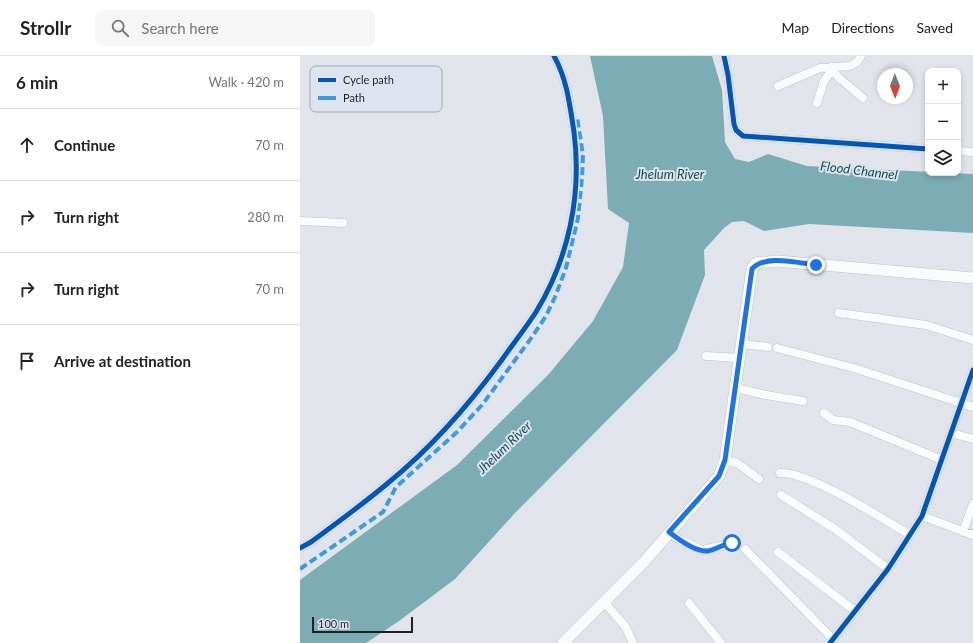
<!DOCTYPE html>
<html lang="en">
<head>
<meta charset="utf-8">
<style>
	:root { --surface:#fff; --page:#f6f6f6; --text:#222; --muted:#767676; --line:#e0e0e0 }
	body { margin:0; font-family:Lato,sans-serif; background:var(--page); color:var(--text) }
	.controls { position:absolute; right:12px; top:12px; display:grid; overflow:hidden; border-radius:8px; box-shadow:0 2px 6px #0003 }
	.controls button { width:36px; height:36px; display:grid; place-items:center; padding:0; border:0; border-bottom:1px solid var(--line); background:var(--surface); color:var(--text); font:20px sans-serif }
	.compass { position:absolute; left:577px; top:12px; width:36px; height:36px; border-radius:50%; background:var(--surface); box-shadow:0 2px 6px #0003; rotate:179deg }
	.scale { position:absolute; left:12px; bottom:10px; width:101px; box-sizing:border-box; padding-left:4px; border:2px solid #1f2225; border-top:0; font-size:11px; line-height:14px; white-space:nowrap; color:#1f2225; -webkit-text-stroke:3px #dde4ef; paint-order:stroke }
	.stop { position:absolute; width:12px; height:12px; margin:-9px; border:3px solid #1a73e8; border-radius:50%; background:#fff }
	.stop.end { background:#1a73e8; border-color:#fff; box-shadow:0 1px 4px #0008 }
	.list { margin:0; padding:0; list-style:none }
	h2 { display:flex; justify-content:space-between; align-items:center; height:52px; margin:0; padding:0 16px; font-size:17px }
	h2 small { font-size:13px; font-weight:400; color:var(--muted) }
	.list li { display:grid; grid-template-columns:26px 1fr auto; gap:12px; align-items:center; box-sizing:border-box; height:72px; padding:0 16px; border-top:1px solid var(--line) }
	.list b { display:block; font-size:15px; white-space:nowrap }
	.list em { font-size:13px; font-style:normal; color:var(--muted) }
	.icon { flex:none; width:22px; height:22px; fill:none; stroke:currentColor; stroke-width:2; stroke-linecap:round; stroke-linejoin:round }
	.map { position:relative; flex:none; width:673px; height:587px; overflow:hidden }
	header { display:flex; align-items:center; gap:24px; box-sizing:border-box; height:56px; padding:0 20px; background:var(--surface); border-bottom:1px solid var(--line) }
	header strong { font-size:19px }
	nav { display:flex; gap:22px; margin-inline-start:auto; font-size:14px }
	.search { width:280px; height:36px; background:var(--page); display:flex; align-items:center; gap:10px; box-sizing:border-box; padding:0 14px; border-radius:8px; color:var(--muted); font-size:15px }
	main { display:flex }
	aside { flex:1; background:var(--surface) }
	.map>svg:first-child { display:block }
</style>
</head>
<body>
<header>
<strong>Strollr</strong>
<div class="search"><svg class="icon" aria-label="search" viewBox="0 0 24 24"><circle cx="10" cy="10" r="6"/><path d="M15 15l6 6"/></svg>Search here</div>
<nav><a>Map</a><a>Directions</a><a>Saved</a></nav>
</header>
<main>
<aside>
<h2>6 min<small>Walk · 420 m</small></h2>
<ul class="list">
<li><svg class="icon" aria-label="ahead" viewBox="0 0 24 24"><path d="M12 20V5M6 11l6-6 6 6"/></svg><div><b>Continue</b></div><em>70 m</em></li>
<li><svg class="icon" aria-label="right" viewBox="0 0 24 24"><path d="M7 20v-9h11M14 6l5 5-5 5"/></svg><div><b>Turn right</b></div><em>280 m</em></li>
<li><svg class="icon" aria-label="right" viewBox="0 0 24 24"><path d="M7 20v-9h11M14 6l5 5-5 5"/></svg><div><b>Turn right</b></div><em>70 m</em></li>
<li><svg class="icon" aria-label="arrive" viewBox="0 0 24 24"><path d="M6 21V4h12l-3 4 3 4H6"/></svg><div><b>Arrive at destination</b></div></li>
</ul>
</aside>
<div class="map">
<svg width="673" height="587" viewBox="0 0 673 587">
	<rect width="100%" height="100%" fill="#e1e5eb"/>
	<path fill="#7cacb4" d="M290 0H412L422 34 425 86 435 103 449 106 468 98 507 110 673 118V177L509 168 464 175 444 165 432 166 424 172 404 194 405 219 377 294 215 457 155 523 99 565 66 587H0V524L157 409 248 319 293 265 323 211 329 167 308 153 303 60Z"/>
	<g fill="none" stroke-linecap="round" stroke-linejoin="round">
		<defs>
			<path id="street" d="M424 0 428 19 434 68 436 74 443 80 628 93
				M531 11 538 21 563 42
				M478 30 520 12 550 10 557 6 561 0
				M517 47 524 25 532 14
				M658 95 673 96
				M0 165 43 167
				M539 257 626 269 673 284
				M442 288 468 291
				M477 292 557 313 673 351
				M406 300 440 302
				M436 332 466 339 503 345
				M524 357 533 364 550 366 642 404
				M651 377 673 383
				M425 404 437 407 459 423
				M480 417C508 415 583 463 610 479
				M481 439 535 473 588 513
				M622 460 673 479
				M369 476 380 484 402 494 436 487
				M663 476 673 448
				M0 492 11 486C37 467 63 448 88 427 131 392 168 350 201 305 212 289 225 273 236 256 269 202 282 138 274 76 270 50 267 23 254 0
				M445 493 533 583
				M478 496 555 555
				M304 546 325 570 333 587
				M389 547 421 587
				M530 587 588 513 622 460 673 314"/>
			<path id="secondary" d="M263 587 344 506 419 420 425 404 452 213 456 207 477 205 673 222"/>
		</defs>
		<use href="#street" stroke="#bfc2c6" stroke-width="9"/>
		<use href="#secondary" stroke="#bfc2c6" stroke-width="12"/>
		<use href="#street" stroke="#fafbfc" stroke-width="8"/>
		<use href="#secondary" stroke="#fafbfc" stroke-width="11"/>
		<path stroke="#3c9ce0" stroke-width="4" stroke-dasharray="8 4" stroke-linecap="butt" d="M0 513 83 456 96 431 157 376 182 349 232 281 246 260 255 241 266 212 278 162 282 122 283 99 277 61"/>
		<defs>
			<path id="cycleway" d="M424 0 428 19 434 68 436 74 443 80 628 93
				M0 492 11 486C37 467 63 448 88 427 131 392 168 350 201 305 212 289 225 273 236 256 269 202 282 138 274 76 270 50 267 23 254 0
				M530 587 588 513 622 460 673 314"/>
		</defs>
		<use href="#cycleway" stroke="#dde4ef" stroke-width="8"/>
		<use href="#cycleway" stroke="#0057b8" stroke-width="5"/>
	</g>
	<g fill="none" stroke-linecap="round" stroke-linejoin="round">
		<path stroke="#1a73e8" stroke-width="5" d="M432 487C423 488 415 494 407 495 395 496 378 483 369 476L419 420 425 404 452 213C465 198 498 207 516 209"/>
	</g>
	<g text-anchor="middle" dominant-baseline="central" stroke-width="4" stroke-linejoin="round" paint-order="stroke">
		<g font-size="13" font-style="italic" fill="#104c53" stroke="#dde4ef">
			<text transform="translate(559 114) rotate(7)">Flood Channel</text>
			<text x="370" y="118">Jhelum River</text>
			<text transform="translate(204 391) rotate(-44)">Jhelum River</text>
		</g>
	</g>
	<rect x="10" y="10" width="132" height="46" rx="6" fill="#dde4ef" stroke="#a4aab2" stroke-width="1"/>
	<rect x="18" y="22" width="18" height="4" fill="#0057b8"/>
	<rect x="18" y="40" width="18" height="4" fill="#3c9ce0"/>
	<g font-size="11" fill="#1f2225">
		<text x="43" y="28">Cycle path</text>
		<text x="43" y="46">Path</text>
	</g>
</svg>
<div class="controls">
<button>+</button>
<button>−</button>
<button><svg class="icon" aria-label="layers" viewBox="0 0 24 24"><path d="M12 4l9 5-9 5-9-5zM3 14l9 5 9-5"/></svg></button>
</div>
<svg class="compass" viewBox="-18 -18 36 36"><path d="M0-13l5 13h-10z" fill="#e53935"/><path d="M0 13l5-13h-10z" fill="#767676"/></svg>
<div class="scale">100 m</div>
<div class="stop" style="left:432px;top:487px"></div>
<div class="stop end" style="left:516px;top:209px"></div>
</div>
</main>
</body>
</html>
